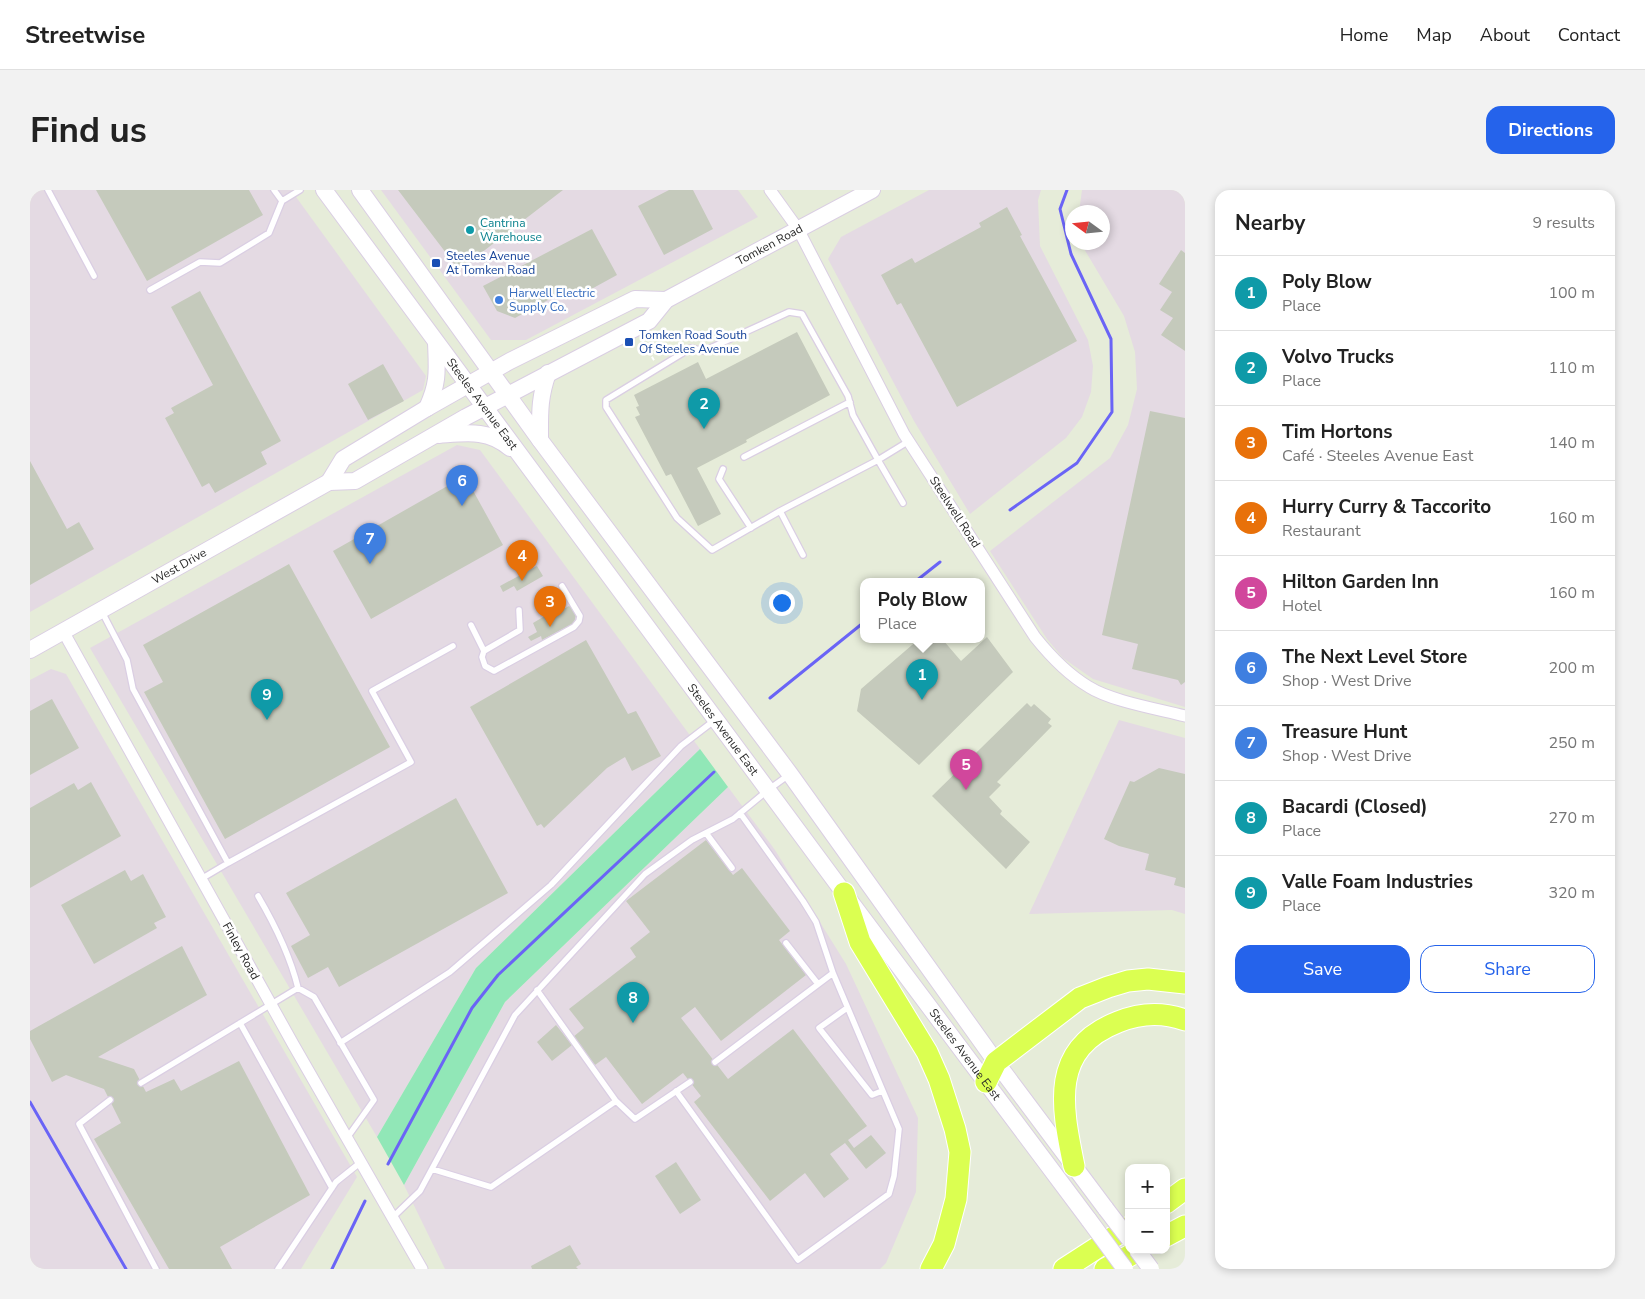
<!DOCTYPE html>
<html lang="en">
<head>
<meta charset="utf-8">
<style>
	:root { --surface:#fff; --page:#f2f2f2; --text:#222; --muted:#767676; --line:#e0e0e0; --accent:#2563eb }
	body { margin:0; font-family:"Nunito Sans",sans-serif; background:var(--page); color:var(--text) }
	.controls { position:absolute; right:15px; bottom:15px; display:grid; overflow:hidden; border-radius:10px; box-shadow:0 2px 8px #0003 }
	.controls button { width:45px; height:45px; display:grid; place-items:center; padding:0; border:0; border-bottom:1px solid var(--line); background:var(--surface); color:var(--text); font:25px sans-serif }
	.compass { position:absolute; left:1035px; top:15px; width:45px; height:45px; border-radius:50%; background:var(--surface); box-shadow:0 2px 8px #0003; rotate:285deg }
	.you { position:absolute; left:751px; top:412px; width:18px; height:18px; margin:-12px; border:4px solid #fff; border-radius:50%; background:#1a73e8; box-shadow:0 0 0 8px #1a73e833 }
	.badge { display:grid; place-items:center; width:32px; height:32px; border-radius:50%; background:var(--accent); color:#fff; font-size:16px; font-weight:700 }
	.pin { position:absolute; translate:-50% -41px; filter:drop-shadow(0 1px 2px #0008) }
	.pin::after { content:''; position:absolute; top:26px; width:18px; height:15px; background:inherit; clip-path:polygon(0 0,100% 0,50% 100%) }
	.popup { position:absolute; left:830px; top:388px; width:125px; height:65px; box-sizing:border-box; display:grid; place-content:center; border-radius:10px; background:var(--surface); filter:drop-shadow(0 1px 4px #0005); font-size:16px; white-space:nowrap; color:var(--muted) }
	.popup b { font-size:19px; color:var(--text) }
	.popup::after { content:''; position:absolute; left:50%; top:100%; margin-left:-10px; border:10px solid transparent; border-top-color:var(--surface) }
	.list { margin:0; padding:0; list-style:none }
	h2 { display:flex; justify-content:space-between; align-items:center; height:65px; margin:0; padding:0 20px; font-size:21px }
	h2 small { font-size:16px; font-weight:400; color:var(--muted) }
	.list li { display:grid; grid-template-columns:32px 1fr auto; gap:15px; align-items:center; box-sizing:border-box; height:75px; padding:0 20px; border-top:1px solid var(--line) }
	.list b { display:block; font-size:19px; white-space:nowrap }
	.list p { margin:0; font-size:16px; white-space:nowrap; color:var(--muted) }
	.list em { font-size:16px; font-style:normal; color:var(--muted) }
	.actions { display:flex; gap:10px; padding:15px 20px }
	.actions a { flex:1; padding:11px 0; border:1px solid var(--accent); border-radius:15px; text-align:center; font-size:18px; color:var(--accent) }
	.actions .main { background:var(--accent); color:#fff }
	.map { position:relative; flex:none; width:1155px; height:1079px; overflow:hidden; border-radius:15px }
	header { display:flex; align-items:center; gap:30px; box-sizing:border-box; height:70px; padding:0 25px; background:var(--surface); border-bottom:1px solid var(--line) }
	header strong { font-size:24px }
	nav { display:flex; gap:28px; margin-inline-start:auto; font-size:18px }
	.intro { display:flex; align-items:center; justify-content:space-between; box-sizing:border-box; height:120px; padding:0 30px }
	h1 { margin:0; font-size:35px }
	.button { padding:12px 22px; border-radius:15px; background:var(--accent); color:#fff; font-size:18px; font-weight:700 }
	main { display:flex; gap:30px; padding:0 30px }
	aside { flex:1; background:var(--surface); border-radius:15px; box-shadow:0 2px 8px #0003 }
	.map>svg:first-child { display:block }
</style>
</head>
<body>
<header>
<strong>Streetwise</strong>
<nav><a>Home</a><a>Map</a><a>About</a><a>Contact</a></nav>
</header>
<div class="intro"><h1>Find us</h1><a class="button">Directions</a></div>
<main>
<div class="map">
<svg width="1155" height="1079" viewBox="0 0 1155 1079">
	<rect width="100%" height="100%" fill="#e6ecd9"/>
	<path fill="#e4dae3" d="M0 0H261L396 186 393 200 0 422Z
		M351 0H708L728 27 496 150H461Z
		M899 0H1011L1008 10 1010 56 1058 150 1063 176 1061 202 1052 227 1036 248 940 324 884 231 798 69 811 47Z
		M1052 0H1155V517L1063 489 1033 468 1017 449 960 361 1080 268 1098 235 1107 199 1105 162 1094 126 1053 57V53L1072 52V22H1049Z
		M427 255 450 260 670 559 446 778 347 947 60 458Z
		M21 479 36 484 327 987 271 1079H0V490Z
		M1089 530 1155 548V724L1142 720 999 724Z
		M698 597 745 660 816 774 888 928 886 1002 856 1073 850 1079H415L374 995 475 812Z"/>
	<path fill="#91e7b7" d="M670 559 698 597 475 812 374 995 347 947 446 778Z"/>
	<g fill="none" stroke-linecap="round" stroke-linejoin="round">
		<path stroke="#6a64f6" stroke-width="3" d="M980 320 1047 273 1082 222 1081 149 1041 64 1030 19 1037 0
			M886 391 910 372
			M740 508 833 433
			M0 912 96 1079
			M358 974 442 818 468 785 684 582
			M302 1079 335 1011"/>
	</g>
	<path fill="#c5cabc" d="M66 0H219L233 25 117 91Z
		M368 0H533L429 80Z
		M639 0H663L683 39 634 65 608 16Z
		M977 17 992 45 990 46 1047 151 927 217 871 113 867 115 851 85 882 68 885 73 951 37 949 33Z
		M562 39 587 85 545 108 540 98 485 128 467 121 453 96Z
		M1151 60 1155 63V161L1131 145 1143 128 1130 120 1142 102 1129 94Z
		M170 101 251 251 231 262 237 274 185 303 179 293 172 297 135 228 144 223 141 218 183 195 141 117Z
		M767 142 800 205 716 250 717 252 667 278 691 324 668 336 641 284 636 286 605 227 610 225 606 217 609 216 604 205 668 172 676 189Z
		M353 174 374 211 338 230 318 194Z
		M1120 221 1155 228V492L1151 495 1148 490 1102 479 1108 454 1072 445Z
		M0 271 37 339 49 332 64 359 0 395Z
		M435 286 473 355 341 429 303 361Z
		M259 374 360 557 195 649 114 502 133 492 113 455Z
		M507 376 513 386 487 401 484 396 473 402 470 396Z
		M539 416 541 417 546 425 544 433 512 450 511 446 501 451 498 447 507 442 503 433 525 420 528 422Z
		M957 447 983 482 889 575 827 521 831 499 889 449 913 450 931 471Z
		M556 450 598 524 606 521 631 566 602 581 595 567 577 578 514 638 511 634 507 636 440 517Z
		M22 509 49 558 0 585V521Z
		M997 513 1001 517 1004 514 1021 529 1018 533 1022 536 967 592 971 595 959 607 972 621 970 624 1000 652 976 679 902 606Z
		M1129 578 1155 584V698L1144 695 1146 688 1115 680 1119 664 1089 656 1074 649 1100 591 1104 592Z
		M61 592 91 646 0 698V618L44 593 48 600Z
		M426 608 478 703 309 797 298 777 278 788 261 756 280 745 256 703Z
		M676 650 703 685 712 678 760 741 749 750 776 785 691 851 665 817 651 828 698 889 763 839 837 936 818 950 824 958 841 945 856 963 836 979 815 953 800 964 819 989 794 1008 775 983 740 1011 664 912 671 906 653 883 612 914 576 867 565 875 543 847 554 838 539 819 606 767 600 758 620 742 596 711Z
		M95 680 101 691 113 684 136 727 124 733 127 738 64 774 31 715Z
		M152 756 177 805 68 867 104 879 116 902 144 889 151 901 209 871 280 1005 190 1057 202 1079H139L64 949 91 933 74 899 36 885 22 892 0 849V841Z
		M526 835 542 855 522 871 507 852Z
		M646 972 671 1010 650 1024 625 986Z
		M540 1055 551 1074 546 1077 548 1079H502L501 1076Z"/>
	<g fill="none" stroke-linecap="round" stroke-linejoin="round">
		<defs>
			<path id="lane" d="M18 0 64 86
				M244 0 252 11 270 0
				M120 100 170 72 190 73 239 43 252 11
				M714 267 820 212
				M693 279 689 289 721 338
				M873 313 848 270 750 321 682 360 647 328 576 217V210L661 158 674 161 759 122 772 124 818 206 823 225 848 270 879 251
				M750 321 773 365
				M71 420 97 470 103 499 198 673 171 689
				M489 420 490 440 454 461 452 467 455 476 464 481 544 437 549 431 550 426 532 396
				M441 435 454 461
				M676 643 702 678
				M198 673 381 572 342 501 423 456
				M228 706C245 735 260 765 268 798
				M756 753 788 794
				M507 800 586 911 605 929 660 892
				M817 818 789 838 842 905 852 901
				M210 833 302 998
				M310 853 420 782 521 695 651 556 685 530
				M685 872 803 783
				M111 893 268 798 284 807 344 910 317 948
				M646 901 768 1070 859 1004 864 986 869 939 803 783 786 732 773 711 710 623
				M80 910 49 934 126 1079
				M402 979 461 997 586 911
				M363 1027 390 1001 485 825 615 684 662 650 703 629 738 600 760 584
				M248 1079 306 992 331 972"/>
			<path id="street" d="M740 0 768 39 874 244 1005 447C1021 467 1037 484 1059 497 1081 511 1128 519 1155 526
				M33 441 263 854 392 1079"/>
			<g id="secondary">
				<path id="s1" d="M294 0 814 703 1059 1030"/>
				<path d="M330 0 510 250 760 584 966 872 1076 1019"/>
				<path d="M397 218C409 192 407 180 406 152"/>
				<path d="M409 245C436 243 458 239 480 258"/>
				<path d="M510 250C510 224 509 208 518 183"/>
				<path d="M299 292 313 269 397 218 480 171 605 109 636 110"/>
				<path id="s2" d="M0 460 299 292 325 291 436 227 619 131 636 110 842 0"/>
			</g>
			<path id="highway" d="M814 703 830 752 897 862 909 889 925 939 930 962 926 1009 914 1054 901 1079
				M956 892 966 872 1050 808 1078 797 1098 791 1118 789 1155 793
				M1044 976C1032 917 1019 859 1088 832 1110 823 1133 822 1155 830
				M1136 1013 1155 999
				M1136 1046 1155 1036
				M1034 1079 1099 1037
				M1075 1079 1110 1060"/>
		</defs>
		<use href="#lane" stroke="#dacee3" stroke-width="8"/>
		<use href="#street" stroke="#dacee3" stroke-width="13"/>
		<use href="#secondary" stroke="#dacee3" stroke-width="18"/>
		<use href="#highway" stroke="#fff" stroke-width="23"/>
		<path stroke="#fff" stroke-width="2" stroke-dasharray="4 2.5" stroke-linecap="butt" d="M612 150 625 172"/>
		<use href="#lane" stroke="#fff" stroke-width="5.5"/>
		<use href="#street" stroke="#fff" stroke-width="11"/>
		<use href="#secondary" stroke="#fff" stroke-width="16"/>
		<use href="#highway" stroke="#dbff51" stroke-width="21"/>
		<defs>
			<path id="secondary-bridge" d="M1076 1019 1099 1049
				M1059 1030 1095 1079
				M1107 1060 1121 1079"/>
		</defs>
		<use href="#secondary-bridge" stroke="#dacee3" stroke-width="18" stroke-linecap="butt"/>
		<use href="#secondary-bridge" stroke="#fff" stroke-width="16"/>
	</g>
	<circle fill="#0f9aa8" stroke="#fff" stroke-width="2" cx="440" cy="40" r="5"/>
	<g fill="#1a4fb4" stroke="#fff" stroke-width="2">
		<rect x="401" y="68" width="10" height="10" rx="2.5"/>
		<rect x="594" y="147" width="10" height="10" rx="2.5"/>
	</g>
	<circle fill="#3f7fe0" stroke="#fff" stroke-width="2" cx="469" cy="110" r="5"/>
	<g text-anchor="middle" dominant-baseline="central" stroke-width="5" stroke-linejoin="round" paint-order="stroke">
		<g font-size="12" fill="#0d838f" stroke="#fff" text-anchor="start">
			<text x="450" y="33">Cantrina<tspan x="450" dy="14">Warehouse</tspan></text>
		</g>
		<g font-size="12" fill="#292929" stroke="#fff">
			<text stroke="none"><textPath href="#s2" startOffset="848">Tomken Road</textPath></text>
			<text stroke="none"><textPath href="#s1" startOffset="266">Steeles Avenue East</textPath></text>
			<text transform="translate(925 322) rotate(57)">Steelwell Road</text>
			<text stroke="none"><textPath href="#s2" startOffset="171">West Drive</textPath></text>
			<text stroke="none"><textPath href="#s1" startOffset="671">Steeles Avenue East</textPath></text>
			<text transform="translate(211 761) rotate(61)">Finley Road</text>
			<text stroke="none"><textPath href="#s1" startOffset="1076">Steeles Avenue East</textPath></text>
		</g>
		<g font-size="12" fill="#164399" stroke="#fff" text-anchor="start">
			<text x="416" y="66">Steeles Avenue<tspan x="416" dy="14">At Tomken Road</tspan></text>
			<text x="609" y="145">Tomken Road South<tspan x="609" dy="14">Of Steeles Avenue</tspan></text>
		</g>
		<g font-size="12" fill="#366cbe" stroke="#fff" text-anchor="start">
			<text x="479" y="103">Harwell Electric<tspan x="479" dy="14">Supply Co.</tspan></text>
		</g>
	</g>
</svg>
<div class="controls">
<button>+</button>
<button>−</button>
</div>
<svg class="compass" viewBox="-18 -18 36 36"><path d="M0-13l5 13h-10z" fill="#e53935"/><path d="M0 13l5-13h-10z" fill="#767676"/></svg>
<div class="you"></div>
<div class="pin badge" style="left:892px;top:510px;background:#0f9aa8">1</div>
<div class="popup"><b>Poly Blow</b>Place</div>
<div class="pin badge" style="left:674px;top:239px;background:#0f9aa8">2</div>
<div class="pin badge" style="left:520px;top:437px;background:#e8710a">3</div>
<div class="pin badge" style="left:492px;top:391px;background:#e8710a">4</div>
<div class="pin badge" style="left:936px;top:600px;background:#d1479c">5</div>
<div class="pin badge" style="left:432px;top:316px;background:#3f7fe0">6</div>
<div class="pin badge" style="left:340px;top:374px;background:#3f7fe0">7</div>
<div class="pin badge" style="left:603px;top:833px;background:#0f9aa8">8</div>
<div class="pin badge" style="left:237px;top:530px;background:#0f9aa8">9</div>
</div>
<aside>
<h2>Nearby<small>9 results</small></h2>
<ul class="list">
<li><span class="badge" style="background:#0f9aa8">1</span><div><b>Poly Blow</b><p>Place</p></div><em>100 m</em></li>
<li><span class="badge" style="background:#0f9aa8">2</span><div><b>Volvo Trucks</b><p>Place</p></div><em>110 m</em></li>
<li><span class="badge" style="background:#e8710a">3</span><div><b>Tim Hortons</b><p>Café · Steeles Avenue East</p></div><em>140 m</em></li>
<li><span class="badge" style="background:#e8710a">4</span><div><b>Hurry Curry &amp; Taccorito</b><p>Restaurant</p></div><em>160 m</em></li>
<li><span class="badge" style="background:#d1479c">5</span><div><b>Hilton Garden Inn</b><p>Hotel</p></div><em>160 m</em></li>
<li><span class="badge" style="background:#3f7fe0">6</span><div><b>The Next Level Store</b><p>Shop · West Drive</p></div><em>200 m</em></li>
<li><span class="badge" style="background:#3f7fe0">7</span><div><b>Treasure Hunt</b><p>Shop · West Drive</p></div><em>250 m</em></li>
<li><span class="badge" style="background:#0f9aa8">8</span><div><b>Bacardi (Closed)</b><p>Place</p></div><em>270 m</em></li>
<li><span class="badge" style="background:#0f9aa8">9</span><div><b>Valle Foam Industries</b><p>Place</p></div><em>320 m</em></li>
</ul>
<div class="actions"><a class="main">Save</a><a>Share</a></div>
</aside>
</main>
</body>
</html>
